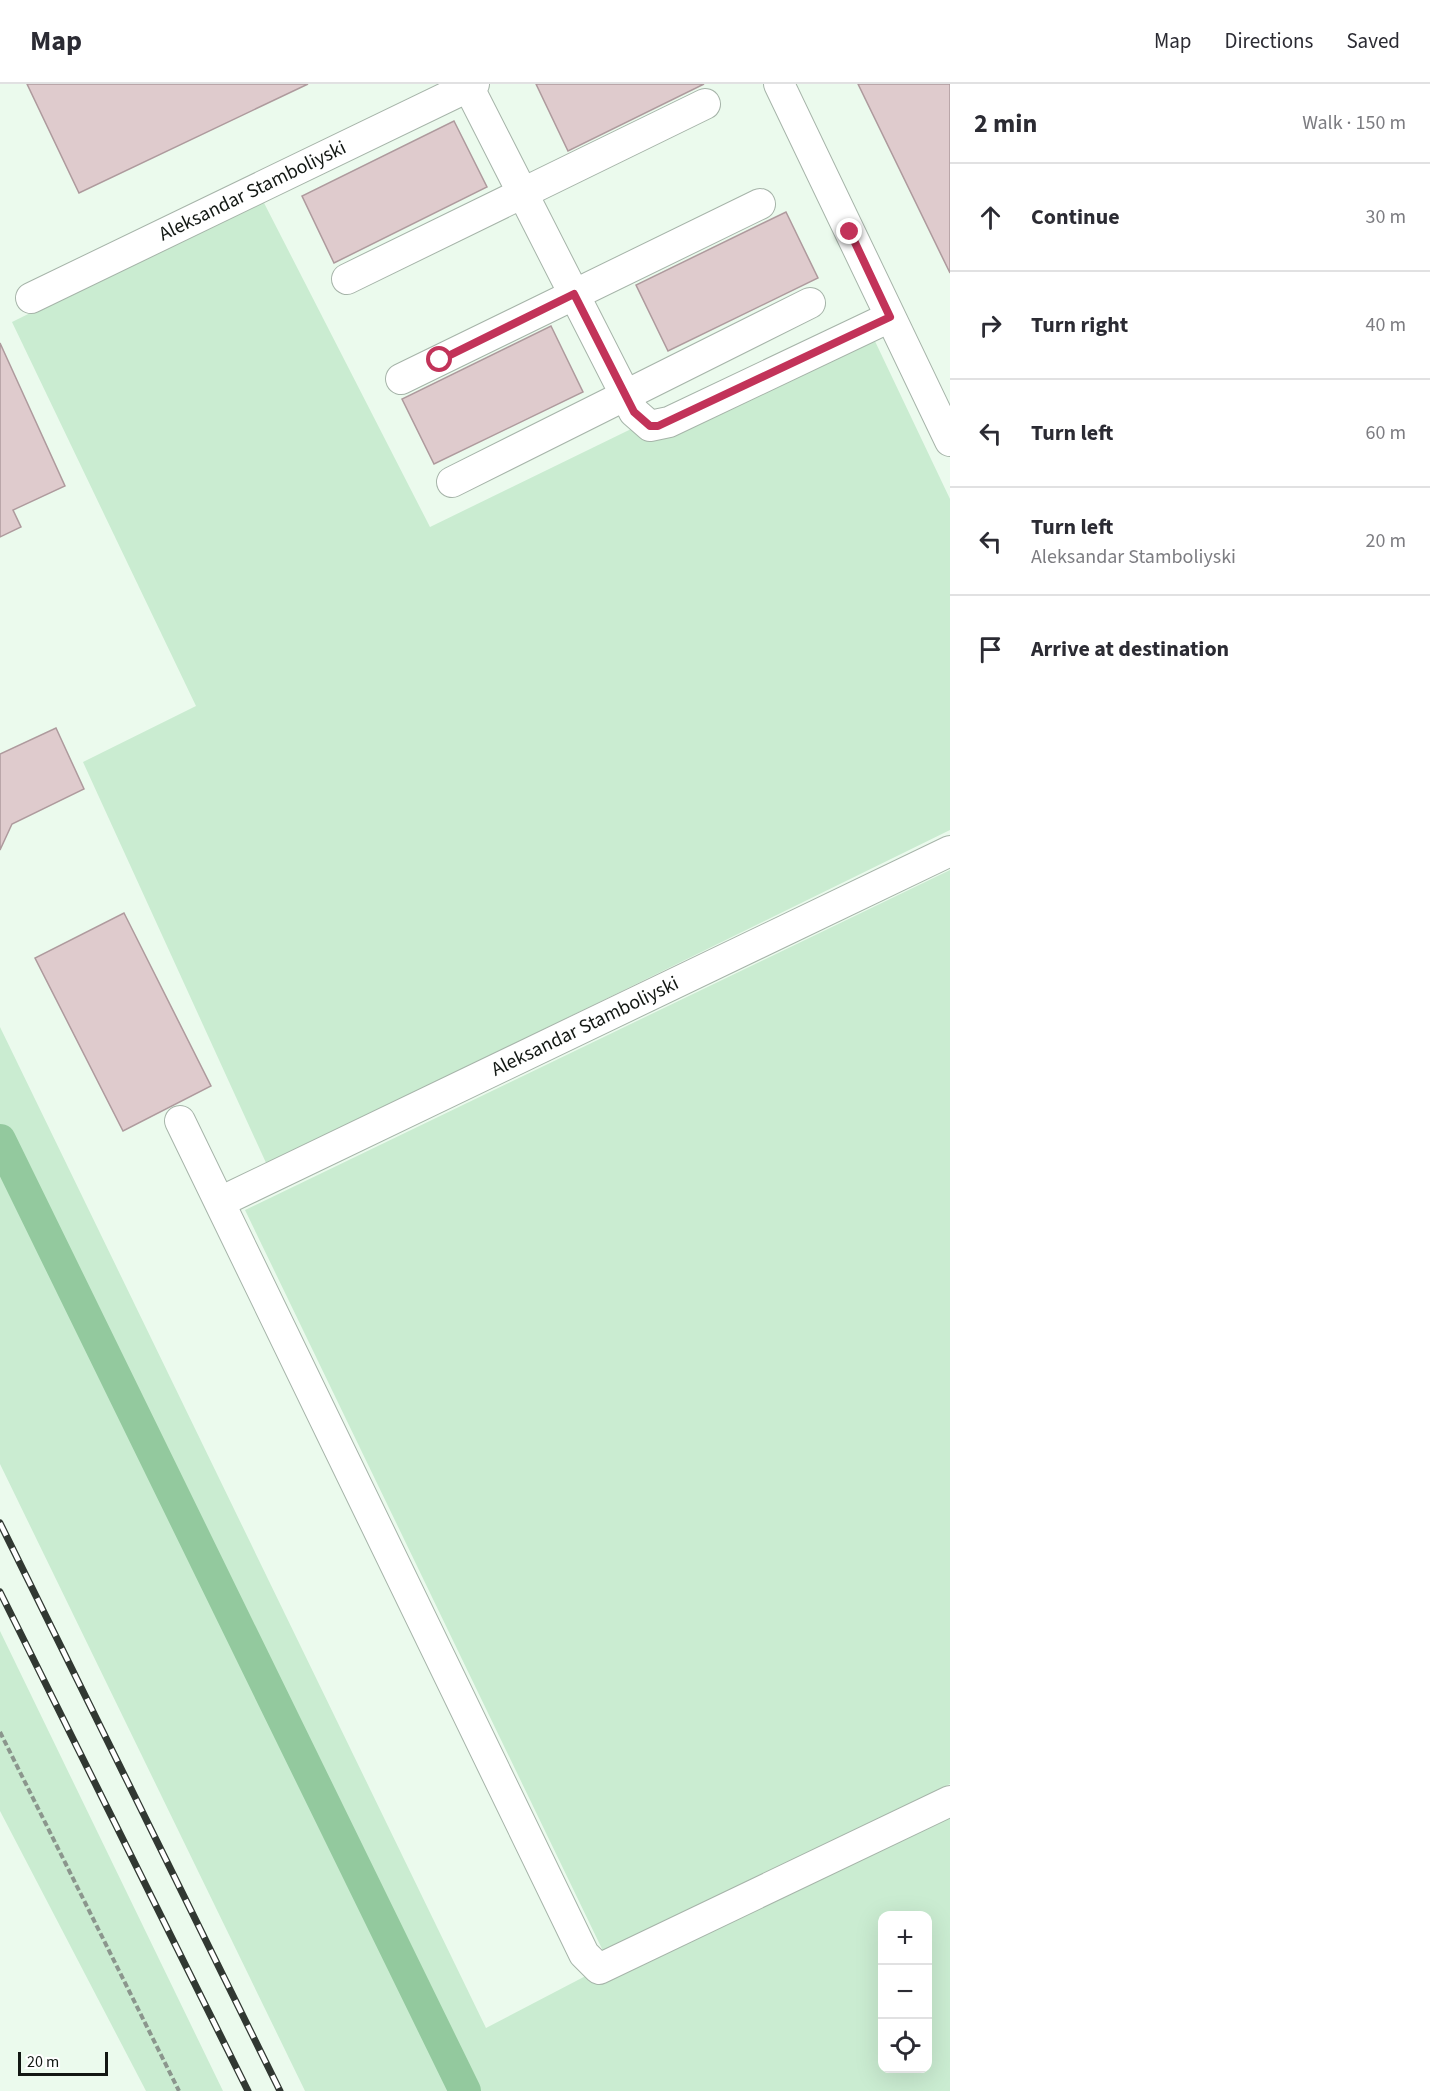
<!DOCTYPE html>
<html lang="en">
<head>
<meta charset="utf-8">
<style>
	:root { --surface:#fff; --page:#f7f7f7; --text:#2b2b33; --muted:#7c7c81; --line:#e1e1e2 }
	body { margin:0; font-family:"Source Sans 3",sans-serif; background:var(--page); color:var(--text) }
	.controls { position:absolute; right:18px; bottom:18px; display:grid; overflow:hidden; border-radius:12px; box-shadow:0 6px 24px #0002 }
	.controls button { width:54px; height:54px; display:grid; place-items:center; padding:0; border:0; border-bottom:2px solid var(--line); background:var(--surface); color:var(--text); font:30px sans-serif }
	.scale { position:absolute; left:18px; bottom:15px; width:90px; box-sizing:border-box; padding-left:6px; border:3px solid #121713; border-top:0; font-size:16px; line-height:21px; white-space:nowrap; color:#121713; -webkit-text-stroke:4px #fff; paint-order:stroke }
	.stop { position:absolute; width:18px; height:18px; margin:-14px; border:4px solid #c23359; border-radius:50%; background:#fff }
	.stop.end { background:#c23359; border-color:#fff; box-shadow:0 2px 6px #0008 }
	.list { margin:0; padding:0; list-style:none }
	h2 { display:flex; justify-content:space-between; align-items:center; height:78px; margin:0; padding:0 24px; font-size:26px }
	h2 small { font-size:20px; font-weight:400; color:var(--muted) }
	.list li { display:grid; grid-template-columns:39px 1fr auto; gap:18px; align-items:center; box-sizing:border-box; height:108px; padding:0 24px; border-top:2px solid var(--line) }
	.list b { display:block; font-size:22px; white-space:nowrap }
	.list p { margin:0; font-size:20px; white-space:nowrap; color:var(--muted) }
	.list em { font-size:20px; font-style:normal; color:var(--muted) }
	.icon { flex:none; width:33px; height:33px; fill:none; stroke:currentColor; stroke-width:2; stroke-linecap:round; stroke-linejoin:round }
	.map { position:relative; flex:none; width:950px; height:2007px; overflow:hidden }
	header { display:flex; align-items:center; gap:36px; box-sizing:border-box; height:84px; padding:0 30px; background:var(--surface); border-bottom:2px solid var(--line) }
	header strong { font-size:28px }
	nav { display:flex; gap:33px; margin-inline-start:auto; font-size:21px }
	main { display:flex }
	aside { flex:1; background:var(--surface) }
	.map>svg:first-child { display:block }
</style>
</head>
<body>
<header>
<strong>Map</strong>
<nav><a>Map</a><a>Directions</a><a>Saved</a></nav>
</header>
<main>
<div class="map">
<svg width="950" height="2007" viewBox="0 0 950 2007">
	<rect width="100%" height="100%" fill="#ebfaed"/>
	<path fill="#caecd1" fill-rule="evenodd" d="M262 115 430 443 863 232 950 415V746L267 1081 83 678 196 622 12 238Z
		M950 786V1700L604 1869 245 1126Z
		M0 943 486 1944 599 1885 950 1719V2007H305L0 1380ZM882 1832H928V1984H882Z
		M0 1547 223 2007H146L0 1727Z"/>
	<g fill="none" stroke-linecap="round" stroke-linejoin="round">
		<path stroke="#93c99e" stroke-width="32" d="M0 1056 465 2007"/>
	</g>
	<path fill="#dfcbcd" stroke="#ae9a9d" stroke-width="1.5" d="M27 0H308L79 109Z
		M536 0H704L568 67Z
		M858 0H950V189Z
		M454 37 487 103 334 179 302 112Z
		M786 128 818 194 668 267 636 201Z
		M551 242 583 308 434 380 402 315Z
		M0 259 65 402 13 426 21 443 0 453Z
		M56 644 84 705 12 740 0 766V670Z
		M124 829 211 1002 123 1047 35 874Z"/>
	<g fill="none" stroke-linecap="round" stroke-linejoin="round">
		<defs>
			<g id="minor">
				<path d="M779 0 950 357"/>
				<path d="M468 2 634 328 650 342 669 338 890 233"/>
				<path d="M347 195 705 20"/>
				<path id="s1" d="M31 214 474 0"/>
				<path d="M401 295 760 120"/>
				<path d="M452 398 810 219"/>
				<path d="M180 1037 584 1870 599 1885 950 1717"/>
				<path id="s2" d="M220 1118 950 767"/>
			</g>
		</defs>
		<use href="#minor" stroke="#a6b4a9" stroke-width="32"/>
		<path stroke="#8b968d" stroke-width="4" stroke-dasharray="6 3" stroke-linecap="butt" d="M0 1648 179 2007"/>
		<use href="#minor" stroke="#fff" stroke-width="30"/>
		<defs>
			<path id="rail" d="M0 1439 280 2007
				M0 1508 248 2007"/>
		</defs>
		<use href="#rail" stroke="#313832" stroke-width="7"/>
		<use href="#rail" stroke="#fff" stroke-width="4.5" stroke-dasharray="14" stroke-linecap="butt"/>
	</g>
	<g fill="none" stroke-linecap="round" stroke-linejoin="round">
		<path stroke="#c23359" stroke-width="8" d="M440 276 574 210 634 328 650 342H658L890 233 850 148"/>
	</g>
	<g text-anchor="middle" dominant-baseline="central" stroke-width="5" stroke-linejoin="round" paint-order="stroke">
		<g font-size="20" fill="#121713" stroke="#fff">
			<text stroke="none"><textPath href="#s1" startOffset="246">Aleksandar Stamboliyski</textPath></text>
			<text stroke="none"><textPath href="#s2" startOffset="405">Aleksandar Stamboliyski</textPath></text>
		</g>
	</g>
</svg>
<div class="controls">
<button>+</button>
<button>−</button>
<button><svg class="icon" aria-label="locate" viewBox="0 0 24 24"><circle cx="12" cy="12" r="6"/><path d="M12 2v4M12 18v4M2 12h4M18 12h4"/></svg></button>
</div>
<div class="scale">20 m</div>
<div class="stop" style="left:440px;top:276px"></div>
<div class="stop end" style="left:850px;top:148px"></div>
</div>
<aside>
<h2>2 min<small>Walk · 150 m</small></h2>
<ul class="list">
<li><svg class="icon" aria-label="ahead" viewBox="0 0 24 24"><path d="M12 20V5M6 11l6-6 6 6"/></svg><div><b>Continue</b></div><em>30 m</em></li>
<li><svg class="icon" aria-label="right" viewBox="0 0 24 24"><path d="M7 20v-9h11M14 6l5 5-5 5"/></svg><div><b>Turn right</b></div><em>40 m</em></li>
<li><svg class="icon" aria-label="left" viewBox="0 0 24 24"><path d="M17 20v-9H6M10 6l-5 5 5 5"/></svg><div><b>Turn left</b></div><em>60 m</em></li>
<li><svg class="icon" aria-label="left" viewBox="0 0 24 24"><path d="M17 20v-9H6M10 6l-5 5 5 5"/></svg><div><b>Turn left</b><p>Aleksandar Stamboliyski</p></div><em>20 m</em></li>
<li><svg class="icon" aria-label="arrive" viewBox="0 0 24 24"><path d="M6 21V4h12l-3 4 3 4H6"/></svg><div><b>Arrive at destination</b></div></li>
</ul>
</aside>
</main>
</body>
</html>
